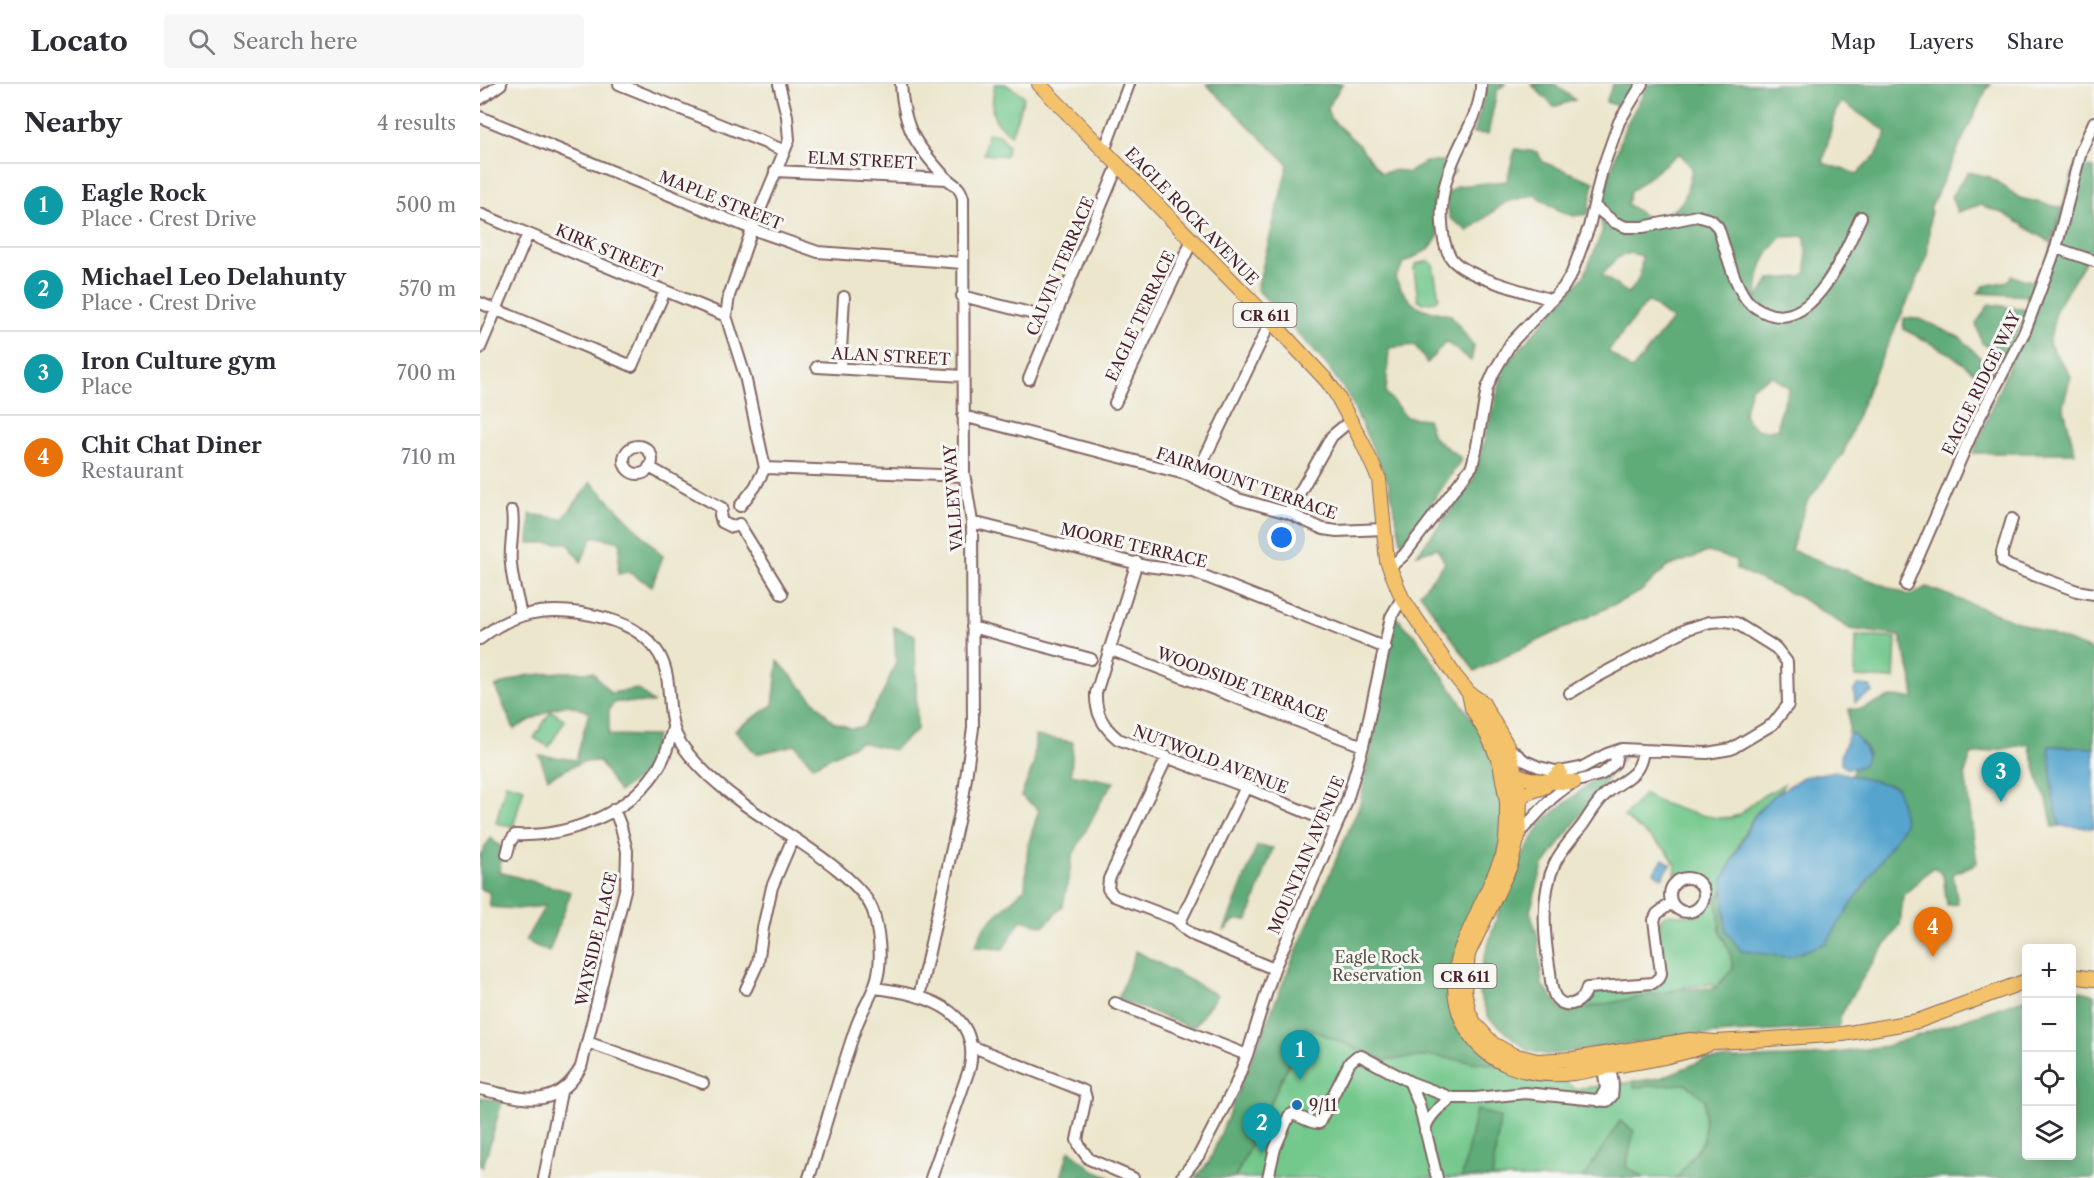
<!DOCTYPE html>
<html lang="en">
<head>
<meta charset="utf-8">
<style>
	:root { --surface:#fff; --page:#f7f7f7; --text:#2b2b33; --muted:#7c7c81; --line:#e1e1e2; --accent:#1f6fb2 }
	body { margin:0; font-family:"Libre Caslon Text",serif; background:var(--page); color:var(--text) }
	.controls { position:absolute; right:18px; bottom:18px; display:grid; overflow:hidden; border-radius:6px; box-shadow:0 3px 15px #0003 }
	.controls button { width:54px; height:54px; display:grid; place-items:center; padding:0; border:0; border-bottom:2px solid var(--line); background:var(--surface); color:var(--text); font:30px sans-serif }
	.you { position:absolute; left:802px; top:454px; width:21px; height:21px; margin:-15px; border:4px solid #fff; border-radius:50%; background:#1a73e8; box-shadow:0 0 0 9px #1a73e833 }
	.badge { display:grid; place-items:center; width:39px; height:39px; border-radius:50%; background:var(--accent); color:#fff; font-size:20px; font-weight:700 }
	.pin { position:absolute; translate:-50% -50px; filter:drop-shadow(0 2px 3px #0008) }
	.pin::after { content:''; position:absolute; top:32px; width:21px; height:18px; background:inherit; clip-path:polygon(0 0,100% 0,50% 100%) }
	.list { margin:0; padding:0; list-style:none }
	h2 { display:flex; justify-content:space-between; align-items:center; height:78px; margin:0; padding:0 24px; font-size:26px }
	h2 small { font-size:20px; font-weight:400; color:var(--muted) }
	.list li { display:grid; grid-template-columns:39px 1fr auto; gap:18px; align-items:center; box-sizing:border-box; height:84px; padding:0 24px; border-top:2px solid var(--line) }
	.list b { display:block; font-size:22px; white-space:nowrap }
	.list p { margin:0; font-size:20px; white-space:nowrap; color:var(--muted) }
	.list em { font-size:20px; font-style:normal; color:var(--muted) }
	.icon { flex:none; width:33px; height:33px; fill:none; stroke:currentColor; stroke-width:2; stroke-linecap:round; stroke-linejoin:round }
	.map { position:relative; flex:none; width:1614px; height:1094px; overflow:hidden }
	header { display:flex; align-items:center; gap:36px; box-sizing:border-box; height:84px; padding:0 30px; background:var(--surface); border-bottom:2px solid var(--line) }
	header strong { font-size:28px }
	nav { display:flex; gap:33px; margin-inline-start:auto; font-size:21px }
	.search { width:420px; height:54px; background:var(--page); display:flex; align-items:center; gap:15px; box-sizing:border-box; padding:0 21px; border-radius:6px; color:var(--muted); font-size:22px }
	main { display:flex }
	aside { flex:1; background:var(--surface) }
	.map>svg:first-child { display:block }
</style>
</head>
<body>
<header>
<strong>Locato</strong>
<div class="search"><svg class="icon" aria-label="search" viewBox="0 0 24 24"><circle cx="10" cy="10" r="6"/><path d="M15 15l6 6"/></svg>Search here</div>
<nav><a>Map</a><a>Layers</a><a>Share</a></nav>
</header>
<main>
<aside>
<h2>Nearby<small>4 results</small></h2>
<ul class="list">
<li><span class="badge" style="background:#0f9aa8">1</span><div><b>Eagle Rock</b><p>Place · Crest Drive</p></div><em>500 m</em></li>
<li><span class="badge" style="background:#0f9aa8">2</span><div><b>Michael Leo Delahunty</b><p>Place · Crest Drive</p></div><em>570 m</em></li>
<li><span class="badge" style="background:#0f9aa8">3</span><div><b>Iron Culture gym</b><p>Place</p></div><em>700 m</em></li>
<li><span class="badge" style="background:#e8710a">4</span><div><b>Chit Chat Diner</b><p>Restaurant</p></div><em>710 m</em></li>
</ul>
</aside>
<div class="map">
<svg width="1614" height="1094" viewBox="0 0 1614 1094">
	<rect width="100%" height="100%" fill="#f6f6f2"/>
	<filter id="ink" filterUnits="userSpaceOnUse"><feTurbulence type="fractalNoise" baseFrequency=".0167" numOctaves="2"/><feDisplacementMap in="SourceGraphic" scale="12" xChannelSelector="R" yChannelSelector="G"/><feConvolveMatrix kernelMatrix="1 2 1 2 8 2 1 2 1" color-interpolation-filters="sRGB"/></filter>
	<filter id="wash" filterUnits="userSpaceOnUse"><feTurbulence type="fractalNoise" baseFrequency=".008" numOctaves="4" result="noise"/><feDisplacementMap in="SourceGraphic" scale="24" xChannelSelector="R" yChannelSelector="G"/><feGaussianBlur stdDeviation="1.35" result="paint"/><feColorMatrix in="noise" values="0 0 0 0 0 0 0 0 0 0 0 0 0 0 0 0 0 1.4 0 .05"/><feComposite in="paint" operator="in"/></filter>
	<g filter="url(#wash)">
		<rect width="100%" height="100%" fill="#ece6cc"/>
		<path fill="#73c88c" stroke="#5e745c" stroke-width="1.5" d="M515 0H525L543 11 544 14 531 51C508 35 511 26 515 0Z
			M507 49 520 51 528 62 526 72 504 70Z
			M949 177 953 180 959 214 956 217 943 219 938 216 934 184 936 180Z
			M1376 552 1416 554 1414 595 1375 593Z
			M71 627 85 636 69 663 54 654Z
			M26 699 44 704 33 743 16 739Z
			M1304 700C1299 712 1280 721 1272 735 1261 754 1252 776 1243 796L1244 805 1237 816 1241 850 1250 868 1253 885 1235 904 1232 900 1205 903 1201 905 1085 928 1086 923 1110 909 1181 895C1180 881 1174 847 1181 835 1188 824 1208 836 1220 830 1230 824 1233 805 1226 796 1219 788 1204 790 1195 790L1196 781 1187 767 1144 733 1164 710C1180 721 1240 741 1258 731 1264 728 1270 721 1276 716 1285 710 1295 706 1304 700Z
			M826 943 903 976 952 972 1042 985 1079 994 1095 1005 1153 998 1155 1003 1206 1000 1225 1015 1224 1056 1197 1094H1164L1146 1083 1154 1047 1140 1037 1103 1094H1012L1020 1034 997 1026 982 1094H755Z"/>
		<path fill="#5eac78" stroke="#546652" stroke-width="1.5" fill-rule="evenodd" d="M726 0H862L847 25 851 35 878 60 901 89 917 86 928 89 945 78 964 77 975 88C946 112 954 119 958 153L949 165 924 179 915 194C931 225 939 225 971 231L994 263 991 277 966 258 947 279 935 261 909 264 906 309 926 333 947 335 953 353 982 375 922 462 909 400 868 311 846 280 777 205 808 80Z
			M1004 0H1025L1017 7 1008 50 993 49 1004 15Z
			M1051 0H1075L1095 16 1074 23Z
			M1133 0H1157L1145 24 1126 18Z
			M1169 0H1511L1506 6 1451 122 1447 174 1389 302 1363 370 1327 418 1311 466 1429 511 1447 503 1614 567V664L1570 662 1573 713 1580 742 1573 743 1567 715 1561 705 1549 660 1491 671 1485 689 1497 779 1473 790 1478 820 1467 821 1463 791 1453 783 1423 812 1420 841 1388 885 1361 931 1358 944 1250 949 1189 954 1067 971 1047 966 1009 934 999 909V891L1027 799 1063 737 1145 671 1063 782 1050 827 1058 854 1062 901 1085 928 1201 905 1235 904 1253 885 1250 868 1241 850 1237 816 1244 805 1246 847 1417 703 1372 692 1373 685 1379 682 1388 670 1385 662 1373 650H1369V625H1381L1410 613 1434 614 1431 591 1420 552 1370 545 1319 513 1256 485V476L1228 468 1187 483 1160 508 995 587 940 509 965 479 957 464 937 470 992 399 1025 282 1104 192 1122 148 1120 121 1145 43ZM1362 18 1407 48 1397 70 1377 90 1343 79 1355 28ZM1199 69 1212 84C1205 119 1205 122 1172 137L1147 120 1150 108ZM1325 152 1327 188 1321 193 1290 195 1277 215C1278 187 1282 173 1302 153ZM1150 169 1162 172C1161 188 1160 198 1148 209L1122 191 1137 174ZM1168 217 1192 236 1152 286 1128 267ZM1292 292 1309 304 1299 331 1298 344C1279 349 1275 347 1264 331L1271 303Z
			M1035 65 1057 68 1063 78 1114 98 1108 130 1093 132 1080 127 1054 111 1026 118 988 147 970 134 965 112 977 102 1027 97Z
			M1595 80 1614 84V163L1576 226 1569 260 1591 292 1583 321 1595 369H1493L1556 216Z
			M1488 88 1510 93 1540 114 1582 124 1570 158 1525 130 1500 121 1477 128 1471 112Z
			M1531 192 1556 198 1550 212 1498 209 1504 202 1528 197Z
			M1509 220 1548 226 1525 275 1502 259 1496 240Z
			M1424 234 1440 235 1481 254 1513 287 1498 309 1494 288 1469 269 1423 245Z
			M111 398 183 472 172 502 148 488 138 490 140 458 113 452 101 478 88 459H49L50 430 83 435Z
			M914 531 937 554 1011 663 1023 722 1020 765 977 936 1042 985 952 972 903 976 826 943 755 1094H715L729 1078 810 882 880 720Z
			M414 543 435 551 437 646 413 666 380 658 333 682 315 661 276 670 255 646 293 621 298 577 353 638 371 644 383 643 403 609 416 578Z
			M81 588H113L130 609 158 605 173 619 135 618 129 625V651L176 652 167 687 139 708 119 677 102 678 68 694 59 671 96 676 109 628 88 621 72 625 34 645 15 603 44 592Z
			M555 652 593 658 591 690 634 698 624 712 593 771 583 822 564 842 541 836 523 865 495 863 504 843 545 804 548 761 559 726 541 712 554 680Z
			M11 754 23 765 19 788 91 808 69 868 45 857 65 822 36 825 10 823 9 808 0 805V771Z
			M777 762 793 764 768 836H755L744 847Z
			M656 867 737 911 713 944 638 915Z
			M1592 907H1601L1614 910V1094H1197L1224 1056 1225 1015 1206 1000 1154 1003 1153 998 1180 994 1224 976 1333 972 1407 962 1546 914V1072H1592Z
			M0 1013 22 1018 3 1083 0 1081Z
			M996 1026 1020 1033 1012 1094H982Z
			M1140 1037 1154 1047 1146 1083 1164 1094H1103Z
			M589 1066 616 1088 632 1094H581Z"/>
		<path fill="#54a4ce" stroke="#4f627c" stroke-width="1.5" d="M1378 601 1390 602 1393 608 1375 618 1374 606Z
			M1369 650H1373C1391 665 1394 687 1365 684L1361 680V672Z
			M1569 662 1614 664V744L1580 742 1573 713Z
			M1355 687 1417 703 1425 740 1346 859 1308 873 1261 867 1246 847 1243 796 1273 734 1289 715 1323 693Z
			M1183 775 1191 780 1182 794 1174 788Z"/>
	</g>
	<g filter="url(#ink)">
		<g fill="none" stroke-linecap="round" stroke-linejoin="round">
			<defs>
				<path id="minor" d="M139 0 303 66
					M421 0C424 45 435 60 465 93 474 102 479 100 483 114L484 389 492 438 493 644 483 715 439 913
					M1001 0C1002 23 986 48 977 68 966 92 960 113 962 139 963 152 964 163 971 174 984 193 1048 208 1072 216
					M0 15 21 0
					M0 33 272 145 338 168 483 179
					M624 67 649 0
					M295 87 467 95
					M1114 122 1134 138 1146 143H1163L1217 132 1231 136 1238 143C1246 166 1252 195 1266 215 1270 221 1278 225 1284 228 1333 251 1366 165 1381 133
					M0 130 246 232
					M1576 164 1614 177
					M482 212 574 235
					M0 219 152 282 185 207
					M0 264 48 150
					M337 283 483 292
					M360 284 364 213
					M549 295 638 81
					M635 319 712 157
					M483 332 709 391 758 415 808 429 843 445 857 447 904 445
					M144 376a14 14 0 1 1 28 0a14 14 0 1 1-28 0Z
					M169 383 242 424
					M285 384 265 292 246 232 249 212 272 145 309 56 307 32 299 0
					M285 384 484 392
					M715 394 791 237
					M260 422 275 403 285 384
					M242 424 240 431 242 438 252 443 259 440
					M32 427C35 445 29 462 31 480 32 497 38 515 41 532
					M808 429 852 352 870 337
					M1532 435 1522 468V477L1529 482 1597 507 1614 510
					M492 438 666 482 714 488 906 564
					M259 440 302 510
					M657 478 616 609C615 629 623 643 638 655L766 703 856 741
					M909 484 924 471 992 382 997 362 1007 304 1014 288 1031 259 1083 204 1092 189 1109 143 1122 86 1139 38 1162 0
					M1426 501 1495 342 1545 247 1576 164 1601 67 1614 38
					M492 543 611 575
					M0 555C39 522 82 522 128 535 149 541 167 551 179 570 193 594 186 620 194 645 199 662 217 680 229 692 238 700 247 708 257 715 290 742 383 790 394 830 398 846 401 868 399 884 397 905 383 923 376 943 359 992 345 1044 329 1094
					M629 565 883 662
					M1028 663 1045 677 1059 683 1080 688 1101 684 1127 670 1142 665 1227 669 1251 665 1293 640 1308 621 1307 578 1296 564 1256 539 1246 537 1230 538 1207 545 1111 596 1090 609
					M1163 666C1160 694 1145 693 1127 709 1117 717 1110 731 1102 742 1093 753 1081 766 1075 779 1060 811 1064 853 1070 888 1071 896 1071 907 1076 914 1087 927 1104 918 1107 904L1173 899 1180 893 1181 889 1174 836 1177 830 1191 819
					M687 673 629 795 628 805 634 812 695 835 707 847 715 852 794 885
					M1039 749 1072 714 1082 706 1094 698 1122 690 1135 679 1137 668
					M27 770 30 758 35 751C90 753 153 729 181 679 187 668 190 656 193 644
					M1190 811a17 17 0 1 1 34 0a17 17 0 1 1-34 0Z
					M700 838 766 703
					M394 904C440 909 501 924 490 983L451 1094
					M266 905 278 879 283 844 292 803 313 754
					M635 919 767 971
					M107 958 223 999
					M491 962 604 1007 606 1014 597 1056 600 1063 609 1075 653 1094
					M930 999 939 1020 957 1094
					M0 1005C43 1014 75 1029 101 983L146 802 147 767 141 743 134 725
					M1119 1017 1126 1005 1124 990 1128 982
					M945 1047C947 1032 961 1022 972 1014
					M64 1094 81 1008
					M701 1094 719 1071 755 1002 767 971 794 885 866 720 883 662 911 533 922 514
					M788 1094 795 1064 809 1032 812 1030C821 1032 830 1040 839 1039L870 978 877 972H881L930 998 972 1014H996L1045 1009 1127 1017 1132 1012C1134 1001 1133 992 1128 982"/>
				<path id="major" d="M559 0 791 237 847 297 855 308 882 358 899 395 907 477 922 514 975 592 989 609 1002 618 1028 663 1036 691 1040 714 1039 749 1030 782 988 870 984 906 989 929 995 940 1013 960 1033 971 1057 977 1093 975 1210 956 1235 958 1290 955 1363 950 1438 937 1546 897
					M989 609 992 624 1009 654 1020 679 1027 718V737L1026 756 1023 772 981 865C973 892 972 915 984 940 1004 982 1051 994 1093 989 1107 987 1120 984 1134 982 1165 977 1197 972 1227 961
					M1032 686C1043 699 1078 698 1094 698
					M1037 720 1044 710 1064 703 1080 688
					M1592 892 1614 895"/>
			</defs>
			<use href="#minor" stroke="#836563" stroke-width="14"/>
			<use href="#major" stroke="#836563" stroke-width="16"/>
			<use href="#minor" stroke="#fff" stroke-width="10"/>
			<use href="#major" stroke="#f4c26a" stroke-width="14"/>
		</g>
	</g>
	<circle fill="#1f6fb2" stroke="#f6f6f2" stroke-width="2" cx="817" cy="1021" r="6"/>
	<g text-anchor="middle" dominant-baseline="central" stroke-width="6" stroke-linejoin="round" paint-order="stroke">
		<g fill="#f6f6f2" stroke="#7e6067" stroke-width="1.5">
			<rect x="753.5" y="219" width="63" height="24" rx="4.5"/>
			<rect x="953.5" y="880" width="63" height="24" rx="4.5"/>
		</g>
		<g font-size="15" font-weight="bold" fill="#4a1f2b">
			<text x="785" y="231">CR 611</text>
			<text x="985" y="892">CR 611</text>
		</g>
		<g font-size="16" fill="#4a1f2b" stroke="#f6f6f2">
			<text transform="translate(382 76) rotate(3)">ELM STREET</text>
			<text transform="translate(241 116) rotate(22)">MAPLE STREET</text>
			<text transform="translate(712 132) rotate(46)">EAGLE ROCK AVENUE</text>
			<text transform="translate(129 167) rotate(23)">KIRK STREET</text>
			<text transform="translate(580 182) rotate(-67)">CALVIN TERRACE</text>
			<text transform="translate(660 232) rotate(-65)">EAGLE TERRACE</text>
			<text transform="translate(411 272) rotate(3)">ALAN STREET</text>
			<text transform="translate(1501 299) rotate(-64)">EAGLE RIDGE WAY</text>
			<text transform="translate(767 399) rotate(19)">FAIRMOUNT TERRACE</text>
			<text transform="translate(473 414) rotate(-94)">VALLEY WAY</text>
			<text transform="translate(654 461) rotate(13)">MOORE TERRACE</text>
			<text transform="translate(762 600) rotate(21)">WOODSIDE TERRACE</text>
			<text transform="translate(731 675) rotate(21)">NUTWOLD AVENUE</text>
			<text transform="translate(826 771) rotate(-67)">MOUNTAIN AVENUE</text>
			<text transform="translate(116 855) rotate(-77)">WAYSIDE PLACE</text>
		</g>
		<g font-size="16" fill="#565248" stroke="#f6f6f2">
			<text x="897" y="873">Eagle Rock<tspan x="897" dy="18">Reservation</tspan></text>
		</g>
		<g font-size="16" fill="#4a1f2b" stroke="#f6f6f2" text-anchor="start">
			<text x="829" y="1021">9/11</text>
		</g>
	</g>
</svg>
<div class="controls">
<button>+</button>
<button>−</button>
<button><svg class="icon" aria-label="locate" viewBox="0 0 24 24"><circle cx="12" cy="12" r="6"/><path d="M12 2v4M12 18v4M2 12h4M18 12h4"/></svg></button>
<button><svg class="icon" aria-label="layers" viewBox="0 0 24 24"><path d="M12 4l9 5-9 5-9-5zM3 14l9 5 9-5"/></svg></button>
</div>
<div class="you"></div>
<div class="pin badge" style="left:820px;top:996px;background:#0f9aa8">1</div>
<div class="pin badge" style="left:782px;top:1069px;background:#0f9aa8">2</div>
<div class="pin badge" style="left:1521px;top:718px;background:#0f9aa8">3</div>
<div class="pin badge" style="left:1453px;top:873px;background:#e8710a">4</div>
</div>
</main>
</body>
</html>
